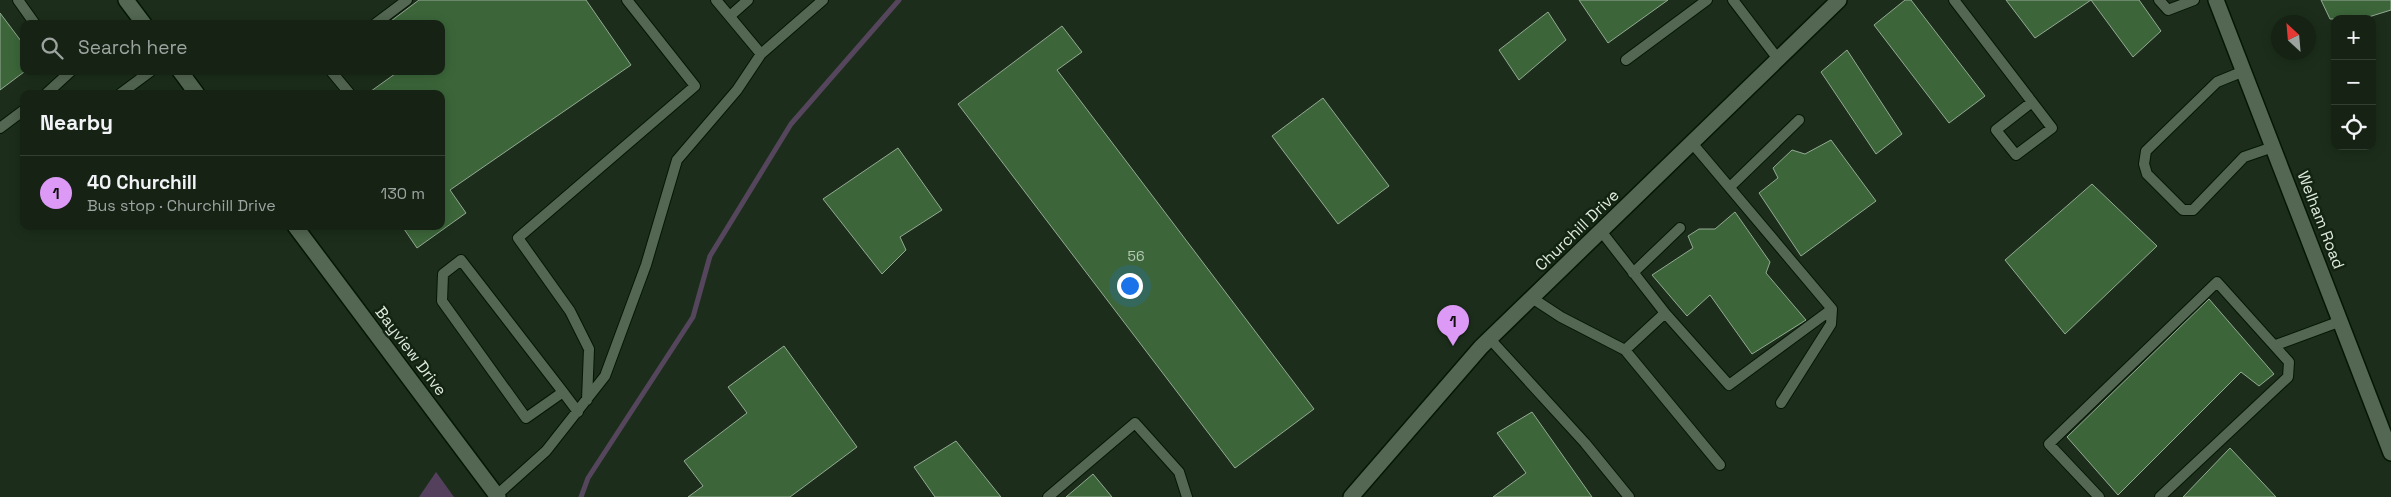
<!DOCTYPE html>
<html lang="en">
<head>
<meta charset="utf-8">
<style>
	:root { --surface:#152214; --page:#222f22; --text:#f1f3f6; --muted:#9da4a0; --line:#343f34; --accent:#dc99f5 }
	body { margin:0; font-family:"Space Grotesk",sans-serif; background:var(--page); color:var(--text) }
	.controls { position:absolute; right:15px; top:15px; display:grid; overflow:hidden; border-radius:10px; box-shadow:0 2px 12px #0003 }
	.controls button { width:45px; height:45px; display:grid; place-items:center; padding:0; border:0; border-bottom:1px solid var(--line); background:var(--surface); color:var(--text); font:25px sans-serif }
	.compass { position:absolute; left:2271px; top:15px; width:45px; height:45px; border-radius:50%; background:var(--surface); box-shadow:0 2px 12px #0003; rotate:334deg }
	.you { position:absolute; left:1129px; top:285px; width:18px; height:18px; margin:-12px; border:4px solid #fff; border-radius:50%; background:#1a73e8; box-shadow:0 0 0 8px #1a73e833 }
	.badge { display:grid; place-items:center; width:32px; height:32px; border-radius:50%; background:var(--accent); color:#111; font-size:16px; font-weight:700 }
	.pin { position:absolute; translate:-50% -41px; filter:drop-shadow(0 1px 2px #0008) }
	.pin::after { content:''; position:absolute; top:26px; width:18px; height:15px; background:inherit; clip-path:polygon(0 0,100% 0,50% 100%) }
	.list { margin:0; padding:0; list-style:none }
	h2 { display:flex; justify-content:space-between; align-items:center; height:65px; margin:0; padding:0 20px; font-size:21px }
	h2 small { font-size:16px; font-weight:400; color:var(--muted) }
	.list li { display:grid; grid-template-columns:32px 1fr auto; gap:15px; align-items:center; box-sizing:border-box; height:75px; padding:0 20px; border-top:1px solid var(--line) }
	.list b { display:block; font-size:19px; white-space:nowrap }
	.list p { margin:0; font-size:16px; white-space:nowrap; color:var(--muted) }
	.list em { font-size:16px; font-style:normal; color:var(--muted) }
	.icon { flex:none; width:28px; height:28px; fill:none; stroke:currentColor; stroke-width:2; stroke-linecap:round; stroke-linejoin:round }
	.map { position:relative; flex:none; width:2391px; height:497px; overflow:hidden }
	.search { position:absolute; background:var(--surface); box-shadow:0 2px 12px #0003; left:20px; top:20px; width:425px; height:55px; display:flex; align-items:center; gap:12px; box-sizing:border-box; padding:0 18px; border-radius:10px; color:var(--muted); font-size:19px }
	.panel { position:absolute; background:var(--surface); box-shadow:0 2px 12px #0003; left:20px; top:90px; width:425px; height:140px; border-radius:10px }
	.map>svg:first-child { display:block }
</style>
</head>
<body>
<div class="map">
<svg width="2391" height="497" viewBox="0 0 2391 497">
	<rect width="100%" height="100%" fill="#1c2e1b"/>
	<path fill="#543f5d" d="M436 472 454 497H419Z"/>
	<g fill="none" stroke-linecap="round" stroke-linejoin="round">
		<path stroke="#56465d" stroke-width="5" d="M581 497 588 478 693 317 710 256 791 124 899 0"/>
	</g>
	<path fill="#3c663a" stroke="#94aa93" d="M419 0H586L631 65 450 190 466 213 417 248 402 226H441V94H367L399 71H441V24H387Z
		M1579 0H1668L1608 43Z
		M1905 0H1911L1985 96 1949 123 1874 25Z
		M2006 0H2139L2161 31 2133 57 2091 0 2035 38Z
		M2321 0H2391V10L2362 19H2330Z
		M1548 12 1566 40 1519 80 1499 50Z
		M0 13 24 45V72L0 90Z
		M1062 26 1082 52 1057 70 1314 409 1235 468 958 104Z
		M1847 50 1902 134 1876 154 1821 72Z
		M1323 98 1389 186 1338 224 1272 136Z
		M1831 140 1876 201 1801 256 1759 193 1778 178 1773 168 1792 150 1805 154Z
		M898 148 942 210 900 237 906 250 882 274 823 199Z
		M2092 184 2157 246 2065 334 2005 260Z
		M1735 212 1770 262 1766 273 1806 320 1752 354 1710 295 1687 316 1652 275 1693 248 1688 236 1699 229H1715Z
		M2209 299 2274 374 2259 386 2241 372 2118 495 2067 437Z
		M784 346 857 447 790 497H688L703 486 684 461 747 413 728 387Z
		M1532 412 1592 497H1493L1526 473 1497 433Z
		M956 441 1001 497H935L914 467Z
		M2230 448 2276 497H2183Z
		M1093 474 1112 497H1066Z"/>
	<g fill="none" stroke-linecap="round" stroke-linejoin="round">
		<defs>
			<path id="service" d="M18 0 35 24
				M716 0 761 54
				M1733 0 1778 59
				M1954 0 2052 128 2016 155 1996 130 2032 102
				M2159 0 2168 10 2194 0
				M730 16 748 0
				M375 24 407 0
				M1626 60 1707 0
				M331 71 350 94
				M2244 71 2217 82 2146 151 2144 164 2147 174 2183 210H2193L2244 157 2273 147
				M46 94 71 71
				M120 94 151 71
				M0 128 24 110
				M1730 187 1799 120
				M1601 231 1665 313 1729 385 1832 309 1692 143
				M1633 273 1680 228
				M1532 298 1561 317 1625 350 1665 313
				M1490 339 1585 443 1629 497
				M2276 345 2341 321
				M1625 350 1720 465
				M563 392 526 418 442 301 443 274 461 260 563 392 578 412
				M587 400 589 349 570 311 518 238 695 86 627 0
				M1781 403 1831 324 1832 309
				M497 495 546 451 605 376 646 265 677 160 737 90 761 54 823 0
				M1048 497 1135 423 1179 472 1187 497
				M2099 497 2049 444 2217 282 2289 362 2288 377 2160 497"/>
			<path id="minor" d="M2216 0 2391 453
				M1351 497 1481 347 1839 0"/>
			<path id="tertiary" d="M126 0 144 24
				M180 71 197 94
				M295 226 498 497"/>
		</defs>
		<use href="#service" stroke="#051605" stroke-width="12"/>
		<use href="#minor" stroke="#051605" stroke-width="18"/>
		<use href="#tertiary" stroke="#051605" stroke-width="18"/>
		<use href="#service" stroke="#536752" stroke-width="10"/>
		<use href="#minor" stroke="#536752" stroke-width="15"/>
		<use href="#tertiary" stroke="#536752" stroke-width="15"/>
	</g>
	<g text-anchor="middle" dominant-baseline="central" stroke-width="5" stroke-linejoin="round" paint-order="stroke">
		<g font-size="14" fill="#b6cab5">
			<text x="1136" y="256">56</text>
		</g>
		<g font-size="16" fill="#dfebde" stroke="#132412">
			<text transform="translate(2321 220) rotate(69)">Welham Road</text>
			<text transform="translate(1577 230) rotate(-44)">Churchill Drive</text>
			<text transform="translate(411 351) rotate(53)">Bayview Drive</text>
		</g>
	</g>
</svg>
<div class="controls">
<button>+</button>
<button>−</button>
<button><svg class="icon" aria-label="locate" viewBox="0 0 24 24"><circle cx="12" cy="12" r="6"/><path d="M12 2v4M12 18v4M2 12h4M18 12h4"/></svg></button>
</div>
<svg class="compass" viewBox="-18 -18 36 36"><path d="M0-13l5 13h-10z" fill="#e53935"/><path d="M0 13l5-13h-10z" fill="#9da4a0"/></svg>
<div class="you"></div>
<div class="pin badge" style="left:1453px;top:346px">1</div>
<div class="search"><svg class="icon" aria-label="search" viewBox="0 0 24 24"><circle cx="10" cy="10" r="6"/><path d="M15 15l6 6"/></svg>Search here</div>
<section class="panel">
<h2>Nearby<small></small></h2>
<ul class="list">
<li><span class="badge">1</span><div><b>40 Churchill</b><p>Bus stop · Churchill Drive</p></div><em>130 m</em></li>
</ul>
</section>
</div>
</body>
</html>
